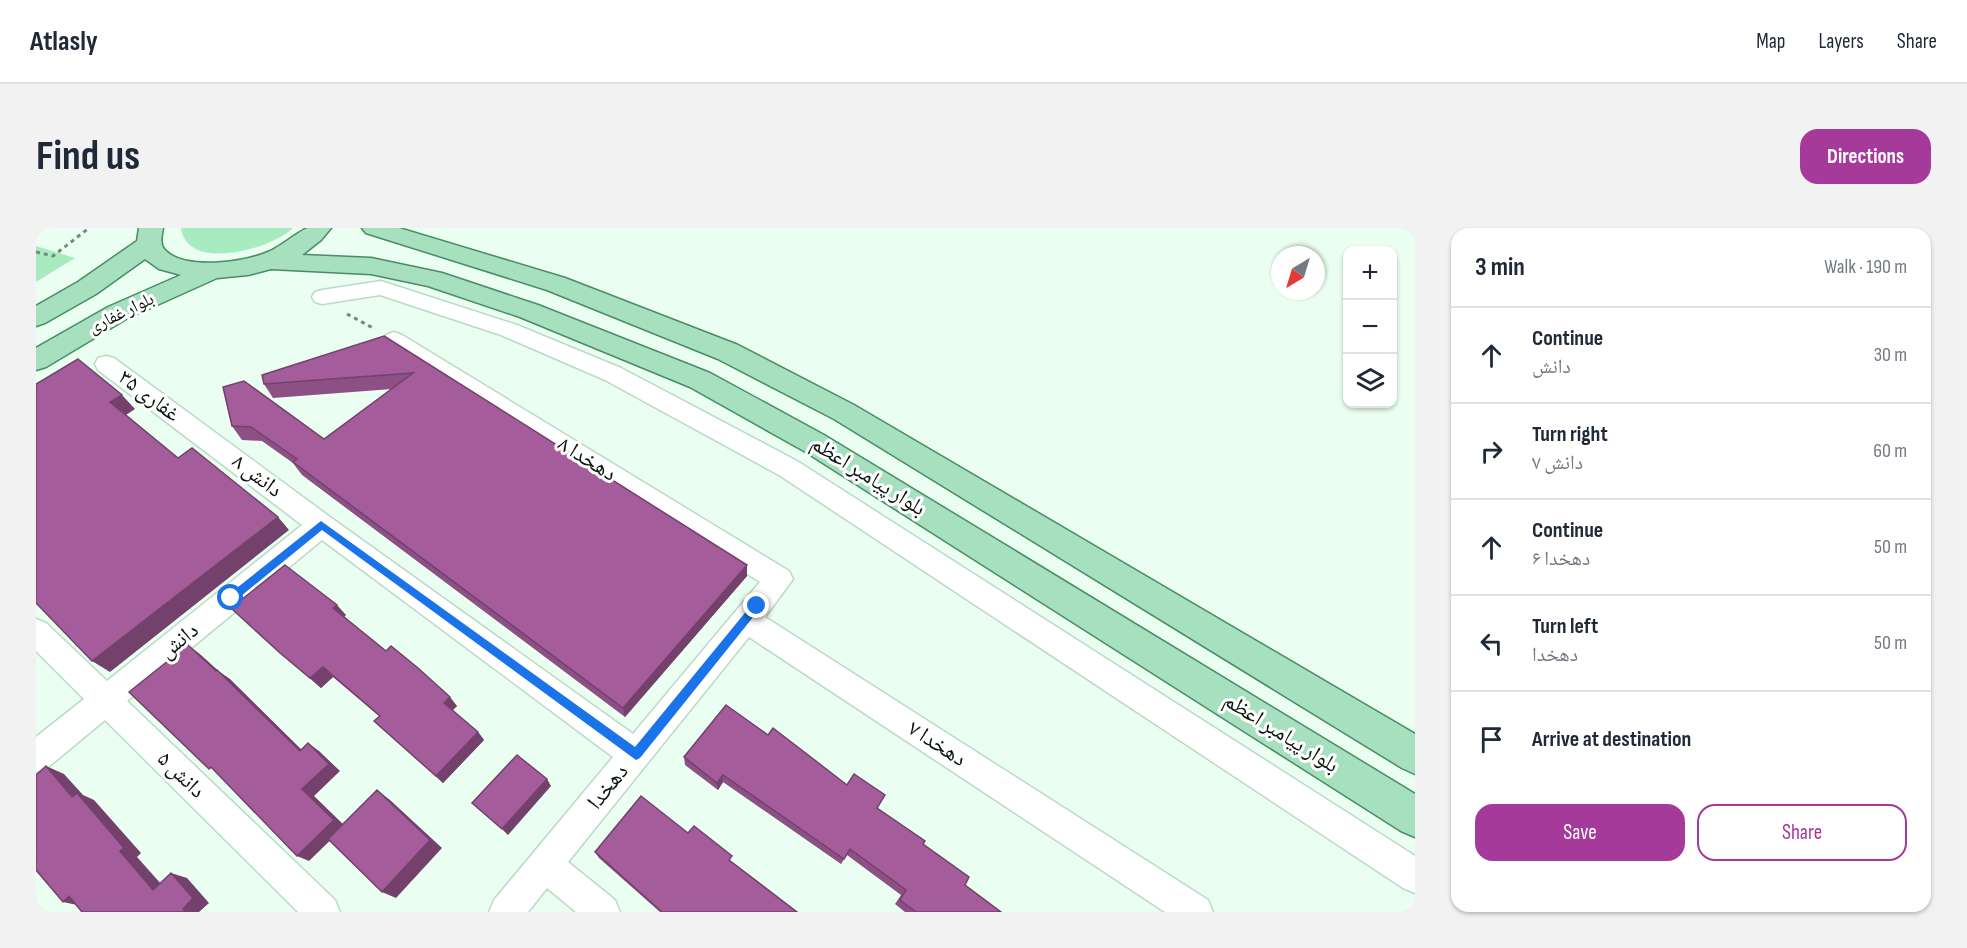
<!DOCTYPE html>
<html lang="en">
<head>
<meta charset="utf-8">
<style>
	:root { --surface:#fff; --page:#f2f2f3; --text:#1f2937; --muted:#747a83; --line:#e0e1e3; --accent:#a53a9a }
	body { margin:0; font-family:"Sofia Sans Condensed","Noto Naskh Arabic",sans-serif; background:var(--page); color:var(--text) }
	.controls { position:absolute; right:18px; top:18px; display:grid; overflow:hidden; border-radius:12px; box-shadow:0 2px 4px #0004 }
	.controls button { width:54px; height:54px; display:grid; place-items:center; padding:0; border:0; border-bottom:2px solid var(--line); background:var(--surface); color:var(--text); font:30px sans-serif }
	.compass { position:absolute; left:1235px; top:18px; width:54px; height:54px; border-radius:50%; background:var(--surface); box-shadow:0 2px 4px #0004; rotate:218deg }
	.stop { position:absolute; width:18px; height:18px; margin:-14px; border:4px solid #1a73e8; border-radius:50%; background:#fff }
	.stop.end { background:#1a73e8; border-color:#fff; box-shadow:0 2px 6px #0008 }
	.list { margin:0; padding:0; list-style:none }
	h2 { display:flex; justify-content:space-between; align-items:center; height:78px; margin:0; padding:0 24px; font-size:26px }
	h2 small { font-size:20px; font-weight:400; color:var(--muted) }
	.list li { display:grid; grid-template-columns:39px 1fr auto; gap:18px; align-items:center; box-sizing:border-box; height:96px; padding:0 24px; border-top:2px solid var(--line) }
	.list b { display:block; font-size:22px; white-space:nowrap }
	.list p { margin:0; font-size:20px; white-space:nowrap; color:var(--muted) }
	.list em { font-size:20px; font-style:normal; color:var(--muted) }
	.actions { display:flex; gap:12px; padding:18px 24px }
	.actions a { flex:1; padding:14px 0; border:2px solid var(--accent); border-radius:18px; text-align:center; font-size:21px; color:var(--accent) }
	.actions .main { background:var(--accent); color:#fff }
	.icon { flex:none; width:33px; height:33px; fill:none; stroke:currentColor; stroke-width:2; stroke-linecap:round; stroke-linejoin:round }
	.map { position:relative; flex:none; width:1379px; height:684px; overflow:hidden; border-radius:18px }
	header { display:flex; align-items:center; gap:36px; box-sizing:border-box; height:84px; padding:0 30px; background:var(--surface); border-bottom:2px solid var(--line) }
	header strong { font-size:28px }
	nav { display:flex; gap:33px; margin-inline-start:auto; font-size:21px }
	.intro { display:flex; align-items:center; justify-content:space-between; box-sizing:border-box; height:144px; padding:0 36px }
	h1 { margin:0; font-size:42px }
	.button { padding:15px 27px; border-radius:18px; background:var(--accent); color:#fff; font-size:21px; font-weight:700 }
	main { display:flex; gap:36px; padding:0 36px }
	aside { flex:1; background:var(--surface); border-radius:18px; box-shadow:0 2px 4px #0004 }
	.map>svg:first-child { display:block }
</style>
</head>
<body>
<header>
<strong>Atlasly</strong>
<nav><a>Map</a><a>Layers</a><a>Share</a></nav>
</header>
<div class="intro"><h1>Find us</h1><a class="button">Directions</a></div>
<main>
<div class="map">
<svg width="1379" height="684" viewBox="0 0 1379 684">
	<rect width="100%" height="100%" fill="#eafef1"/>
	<path fill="#a8ebc1" d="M145 0H257C236 21 151 45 145 0Z
		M0 18 39 30 0 54Z"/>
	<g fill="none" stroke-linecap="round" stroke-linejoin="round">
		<defs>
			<path id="minor" d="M345 53 481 97 585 140 761 233 1379 628V665L1367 660 743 247 569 152 465 107 344 67 286 76 279 74 276 69 279 64 286 62Z
				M358 104 366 107 753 343 757 351 729 389 1172 672 1177 684H1129L713 409 532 634 579 672 584 684H540L511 660 492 684H453L458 672 577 529 286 312 91 473 299 672 304 684H262L69 492 11 540 0 544V509L48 471 0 423V391L10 395 71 453 266 297 62 142 59 136 62 130 70 128 78 130 294 289 597 506 724 354 350 117 347 112 350 107Z"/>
			<path id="major" d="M103 0H127C126 7 123 16 129 22 148 43 209 34 232 24 243 20 264 2 272 0 278 0 288 0 295 0L285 12 266 27 335 30 406 45 502 77 674 145 788 207 1379 566V609L1365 603 768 223 654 159 484 89 392 58 335 46 235 41 212 47 181 50 90 91 10 139 0 142V120L72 79 145 47 123 41 109 31 60 66 9 95 0 98V78L42 54 101 13Z
				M326 0H363L529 50 702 117 818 177 1379 506V546L1366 540 798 191 682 131 511 62 330 5Z"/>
		</defs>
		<use href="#minor" stroke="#badac5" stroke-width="3"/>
		<use href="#major" stroke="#498c65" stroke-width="3"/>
		<path stroke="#78887e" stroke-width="3" stroke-dasharray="4 4" stroke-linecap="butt" d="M0 24 17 28 53 0
			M311 86 339 101"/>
		<use href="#minor" fill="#fff" fill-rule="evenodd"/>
		<use href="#major" fill="#a6e0bf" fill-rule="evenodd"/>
	</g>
	<path fill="#8d5084" d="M348 108 711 348 589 489 266 247 257 235 226 213 206 212 196 198 187 159 288 211 356 161 237 170 228 156Z
		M310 387 308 389 350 423 421 478 416 482 442 504 448 512 407 555 338 493 343 488 297 449 285 460 244 425Z
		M732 507 841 580 887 616 929 657 965 684H869L859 676 865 667 811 627 805 636 687 554 682 562 649 537 648 529Z
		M652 605 695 634 761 684H624L563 630 559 624Z"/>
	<path fill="#73416c" d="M86 167 99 181 87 189 74 174Z
		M242 289 253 302 74 444 56 433Z
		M711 337V348L589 489 587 480Z
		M301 377 310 387 306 391 297 380Z
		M152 417 165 427 187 447 181 442 194 451 275 531 264 523Z
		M287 439 297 449 285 460 274 450Z
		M414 469 421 478 415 484 408 475Z
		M442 504 448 512 407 555 400 548Z
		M272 515 283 523 304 543 278 568 309 598 273 633 261 628 266 561Z
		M10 538 28 546 47 567 58 572 105 625 101 629 134 666 117 662Z
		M687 547V554L682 562 681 555Z
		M511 551 515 558 472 607 466 601Z
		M341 562 354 572 406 620 360 670 346 664Z
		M135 645 151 650 173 675 163 684H150L147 681Z
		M33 668 46 678 27 674Z"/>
	<path fill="#a45d9a" stroke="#73416c" stroke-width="1.5" d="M348 108 711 337 587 480 257 234 261 231 215 199 196 198 187 159 208 153 288 211 377 145 228 156 226 147Z
		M42 131 86 167 74 174 142 230 156 220 242 289 56 433 0 375V156Z
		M249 337 301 377 297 380 350 423 355 418 382 440 414 469 408 475 442 504 400 548 338 493 344 488 287 439 274 450 244 425 195 380Z
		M152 417 180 443 181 442 264 523 272 515 293 536 266 561 298 592 261 628 175 539 173 541 93 464Z
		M690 477 732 507 737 500 811 557 818 546 849 567 841 580 889 613 887 616 933 649 929 657 965 684H880L864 672 870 662 814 621 808 631 687 547 681 555 648 529Z
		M481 527 511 551 466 601 436 575Z
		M10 538 36 569 41 565 88 620 84 623 117 662 135 645 157 670 147 681 150 684H46L33 668 27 674 0 642V547Z
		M341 562 394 612 346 664 292 611Z
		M605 568 652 605 658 598 696 628 693 632 761 684H626L559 624Z"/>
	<path fill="#1a73e8" d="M285 293 599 519 717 375H724L726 378 604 530 600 532 286 302 199 373H192V367Z"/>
	<g text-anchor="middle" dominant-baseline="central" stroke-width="6" stroke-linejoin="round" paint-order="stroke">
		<g font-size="18" fill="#0a160e" stroke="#fff">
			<text transform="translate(85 85) rotate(-26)">بلوار غفاری</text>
		</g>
		<g font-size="22" fill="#0a160e" stroke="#fff">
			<text transform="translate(113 168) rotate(37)">غفاری ۳۵</text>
			<text transform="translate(551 231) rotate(32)">دهخدا ۸</text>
			<text transform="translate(221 248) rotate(37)">دانش ۸</text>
			<text transform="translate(832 248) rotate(32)">بلوار پیامبر اعظم</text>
			<text transform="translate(143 413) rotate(-39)">دانش</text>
			<text transform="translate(1245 505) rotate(32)">بلوار پیامبر اعظم</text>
			<text transform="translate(901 516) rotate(33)">دهخدا ۷</text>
			<text transform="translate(145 547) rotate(44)">دانش ۵</text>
			<text transform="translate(572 559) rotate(-51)">دهخدا</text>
		</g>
	</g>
</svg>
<div class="controls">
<button>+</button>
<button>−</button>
<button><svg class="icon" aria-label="layers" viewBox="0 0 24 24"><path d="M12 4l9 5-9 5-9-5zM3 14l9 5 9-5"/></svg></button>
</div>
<svg class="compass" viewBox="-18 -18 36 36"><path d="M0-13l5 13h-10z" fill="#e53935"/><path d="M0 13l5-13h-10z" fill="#747a83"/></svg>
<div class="stop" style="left:195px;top:370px"></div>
<div class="stop end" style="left:721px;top:378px"></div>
</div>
<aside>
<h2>3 min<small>Walk · 190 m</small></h2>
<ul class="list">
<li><svg class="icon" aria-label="ahead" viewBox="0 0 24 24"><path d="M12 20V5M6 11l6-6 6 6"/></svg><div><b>Continue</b><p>دانش</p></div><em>30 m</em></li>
<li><svg class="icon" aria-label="right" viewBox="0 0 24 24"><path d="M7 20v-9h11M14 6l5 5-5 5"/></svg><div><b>Turn right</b><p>دانش ۷</p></div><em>60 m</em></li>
<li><svg class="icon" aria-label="ahead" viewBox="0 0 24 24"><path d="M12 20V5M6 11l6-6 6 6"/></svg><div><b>Continue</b><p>دهخدا ۶</p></div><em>50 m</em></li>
<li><svg class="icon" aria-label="left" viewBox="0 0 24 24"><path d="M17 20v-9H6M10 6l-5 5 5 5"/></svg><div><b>Turn left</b><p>دهخدا</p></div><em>50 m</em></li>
<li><svg class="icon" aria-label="arrive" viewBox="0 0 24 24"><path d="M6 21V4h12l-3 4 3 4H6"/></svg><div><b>Arrive at destination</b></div></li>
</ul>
<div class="actions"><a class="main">Save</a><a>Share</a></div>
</aside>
</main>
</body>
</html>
